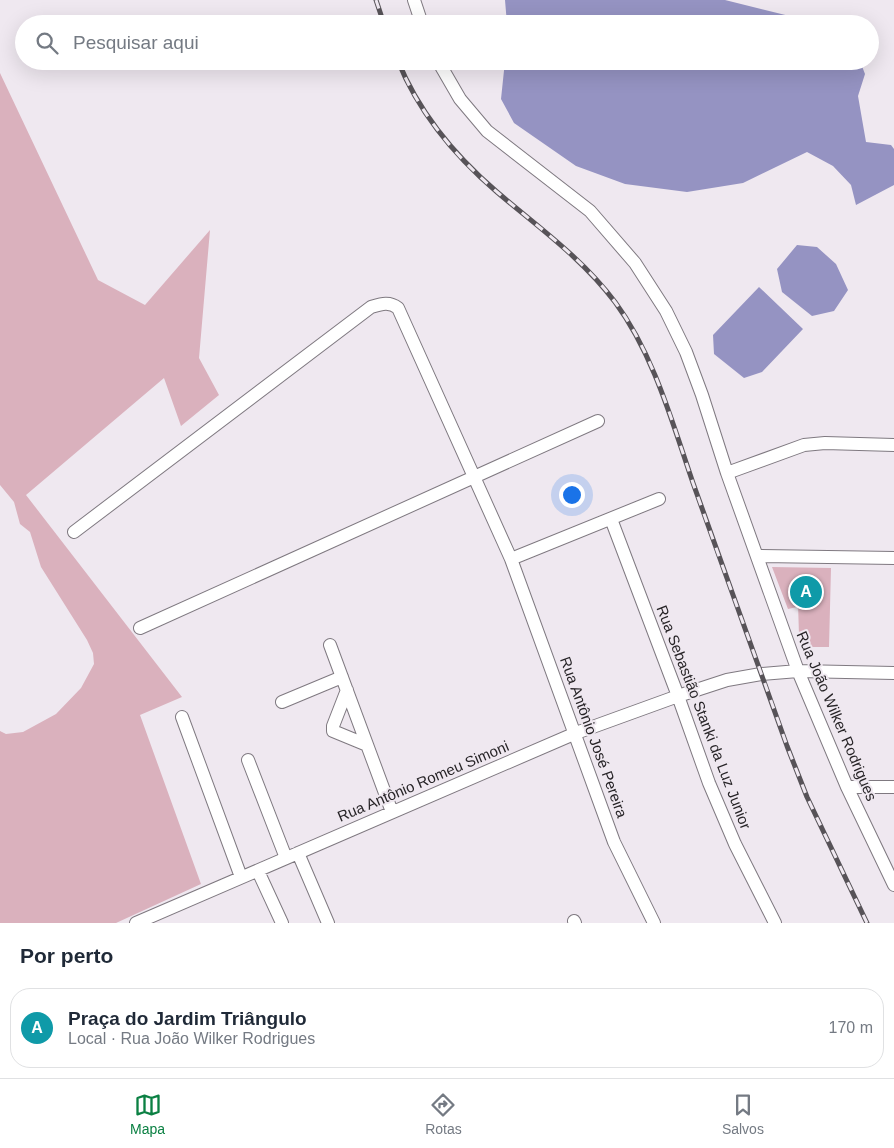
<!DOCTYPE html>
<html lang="pt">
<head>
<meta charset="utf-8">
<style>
	:root { --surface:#fff; --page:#f6f6f7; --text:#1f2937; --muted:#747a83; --line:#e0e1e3; --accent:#0b8043 }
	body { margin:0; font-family:Helvetica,sans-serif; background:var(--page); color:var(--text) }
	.you { position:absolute; left:571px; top:494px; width:18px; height:18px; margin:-12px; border:4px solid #fff; border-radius:50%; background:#1a73e8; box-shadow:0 0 0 8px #1a73e833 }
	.badge { display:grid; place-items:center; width:32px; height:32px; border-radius:50%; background:var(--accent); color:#fff; font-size:16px; font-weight:700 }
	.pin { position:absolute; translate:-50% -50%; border:2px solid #fff; box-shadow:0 1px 5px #0006 }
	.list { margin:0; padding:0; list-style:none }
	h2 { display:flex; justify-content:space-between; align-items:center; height:65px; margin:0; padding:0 20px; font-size:21px }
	h2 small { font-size:16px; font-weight:400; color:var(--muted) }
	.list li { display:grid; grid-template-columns:32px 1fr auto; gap:15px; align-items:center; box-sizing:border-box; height:80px; margin:0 10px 10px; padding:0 10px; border:1px solid var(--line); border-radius:20px }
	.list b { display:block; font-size:19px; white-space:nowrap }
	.list p { margin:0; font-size:16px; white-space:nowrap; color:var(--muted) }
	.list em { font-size:16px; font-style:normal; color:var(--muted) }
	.icon { flex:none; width:28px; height:28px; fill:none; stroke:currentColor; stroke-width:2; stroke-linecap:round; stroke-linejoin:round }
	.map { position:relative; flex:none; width:894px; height:923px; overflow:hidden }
	.search { position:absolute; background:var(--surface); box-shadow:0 5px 20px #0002; left:15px; right:15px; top:15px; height:55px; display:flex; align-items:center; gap:12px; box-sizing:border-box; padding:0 18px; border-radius:28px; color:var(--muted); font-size:19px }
	.sheet { height:155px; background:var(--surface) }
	nav { display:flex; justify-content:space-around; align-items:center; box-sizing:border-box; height:70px; border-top:1px solid var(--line); background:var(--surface); font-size:14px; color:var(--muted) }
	nav a { display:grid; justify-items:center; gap:2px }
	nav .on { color:var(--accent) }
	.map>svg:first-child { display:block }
</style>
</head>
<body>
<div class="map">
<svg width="894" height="923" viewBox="0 0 894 923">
	<rect width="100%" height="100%" fill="#efe8f0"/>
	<path fill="#dab1bd" d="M0 73 98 280 145 305 210 230 199 358 219 395 181 426 164 378 26 495 182 697 140 715 201 884 116 923H0V731L6 734 23 732 56 714 81 688 94 664 93 653 87 640 41 567 30 532 20 524 14 502 0 485Z
		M772 567 831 568 829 647H802L799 635 798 604 797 607 788 609Z"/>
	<path fill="#9593c2" d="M505 0H725L822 24H507Z
		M505 61H860L865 74 858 96 866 142 891 145 894 149V185L856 205 851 185 833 166 807 152 743 183 687 192 625 184 576 166 514 123 501 99Z
		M797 245 817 247 836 264 848 290 834 311 812 316 782 292 777 269Z
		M759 287 803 329 762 372 744 378 714 354 713 335Z"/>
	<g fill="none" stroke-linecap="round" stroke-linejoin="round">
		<defs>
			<path id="minor" d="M414 0 422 24
				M438 61 460 99 487 131 590 211 635 263 666 311 686 352 702 395 727 473 798 671 847 787 894 885
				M727 473 804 445 825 443 894 445
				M611 519 678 696 709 783 735 844 775 923
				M74 532 371 307C381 304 389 301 398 308L511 559 614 842 654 923
				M757 556 894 558
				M511 559 659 499
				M140 628 598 421
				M330 645 392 812
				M347 690 333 726V731L367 745
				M282 702 342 677
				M182 717 241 877
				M248 760 286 858
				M847 787H894
				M298 853 328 923
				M258 871 282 923
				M574 921 575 923
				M136 923 576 733 678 696 727 680 761 674 798 671 894 673"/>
		</defs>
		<use href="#minor" stroke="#7f7980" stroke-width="14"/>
		<use href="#minor" stroke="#fff" stroke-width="12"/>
		<defs>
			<path id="rail" d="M376 0 384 24
				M398 61C419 113 455 156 497 192 538 227 582 258 615 302 654 355 672 422 693 483 724 571 756 658 787 746L807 797 867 923"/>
		</defs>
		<use href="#rail" stroke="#575358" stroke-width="5"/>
		<use href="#rail" stroke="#efe8f0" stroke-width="3" stroke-dasharray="9" stroke-linecap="butt"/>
	</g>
	<g text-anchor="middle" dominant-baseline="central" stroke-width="4" stroke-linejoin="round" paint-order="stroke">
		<g font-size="15" fill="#272427" stroke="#efe8f0">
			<text transform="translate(837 716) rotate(67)">Rua João Wilker Rodrigues</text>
			<text transform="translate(704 717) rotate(69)">Rua Sebastião Stanki da Luz Junior</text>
			<text transform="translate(594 737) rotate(70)">Rua Antônio José Pereira</text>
			<text transform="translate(423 781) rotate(-23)">Rua Antônio Romeu Simoni</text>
		</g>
	</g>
</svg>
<div class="you"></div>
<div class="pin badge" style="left:806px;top:592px;background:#0f9aa8">A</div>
<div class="search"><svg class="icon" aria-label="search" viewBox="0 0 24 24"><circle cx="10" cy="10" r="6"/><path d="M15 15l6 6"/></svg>Pesquisar aqui</div>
</div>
<section class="sheet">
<h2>Por perto<small></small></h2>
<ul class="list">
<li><span class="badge" style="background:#0f9aa8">A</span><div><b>Praça do Jardim Triângulo</b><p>Local · Rua João Wilker Rodrigues</p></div><em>170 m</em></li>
</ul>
</section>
<nav>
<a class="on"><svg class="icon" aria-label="map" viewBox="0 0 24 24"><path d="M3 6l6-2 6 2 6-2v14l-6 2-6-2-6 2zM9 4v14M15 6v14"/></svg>Mapa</a>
<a><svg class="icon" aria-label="directions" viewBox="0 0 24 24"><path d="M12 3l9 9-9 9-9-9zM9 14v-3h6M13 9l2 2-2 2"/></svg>Rotas</a>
<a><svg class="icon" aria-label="saved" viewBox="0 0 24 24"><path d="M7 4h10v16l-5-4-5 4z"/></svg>Salvos</a>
</nav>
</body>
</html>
